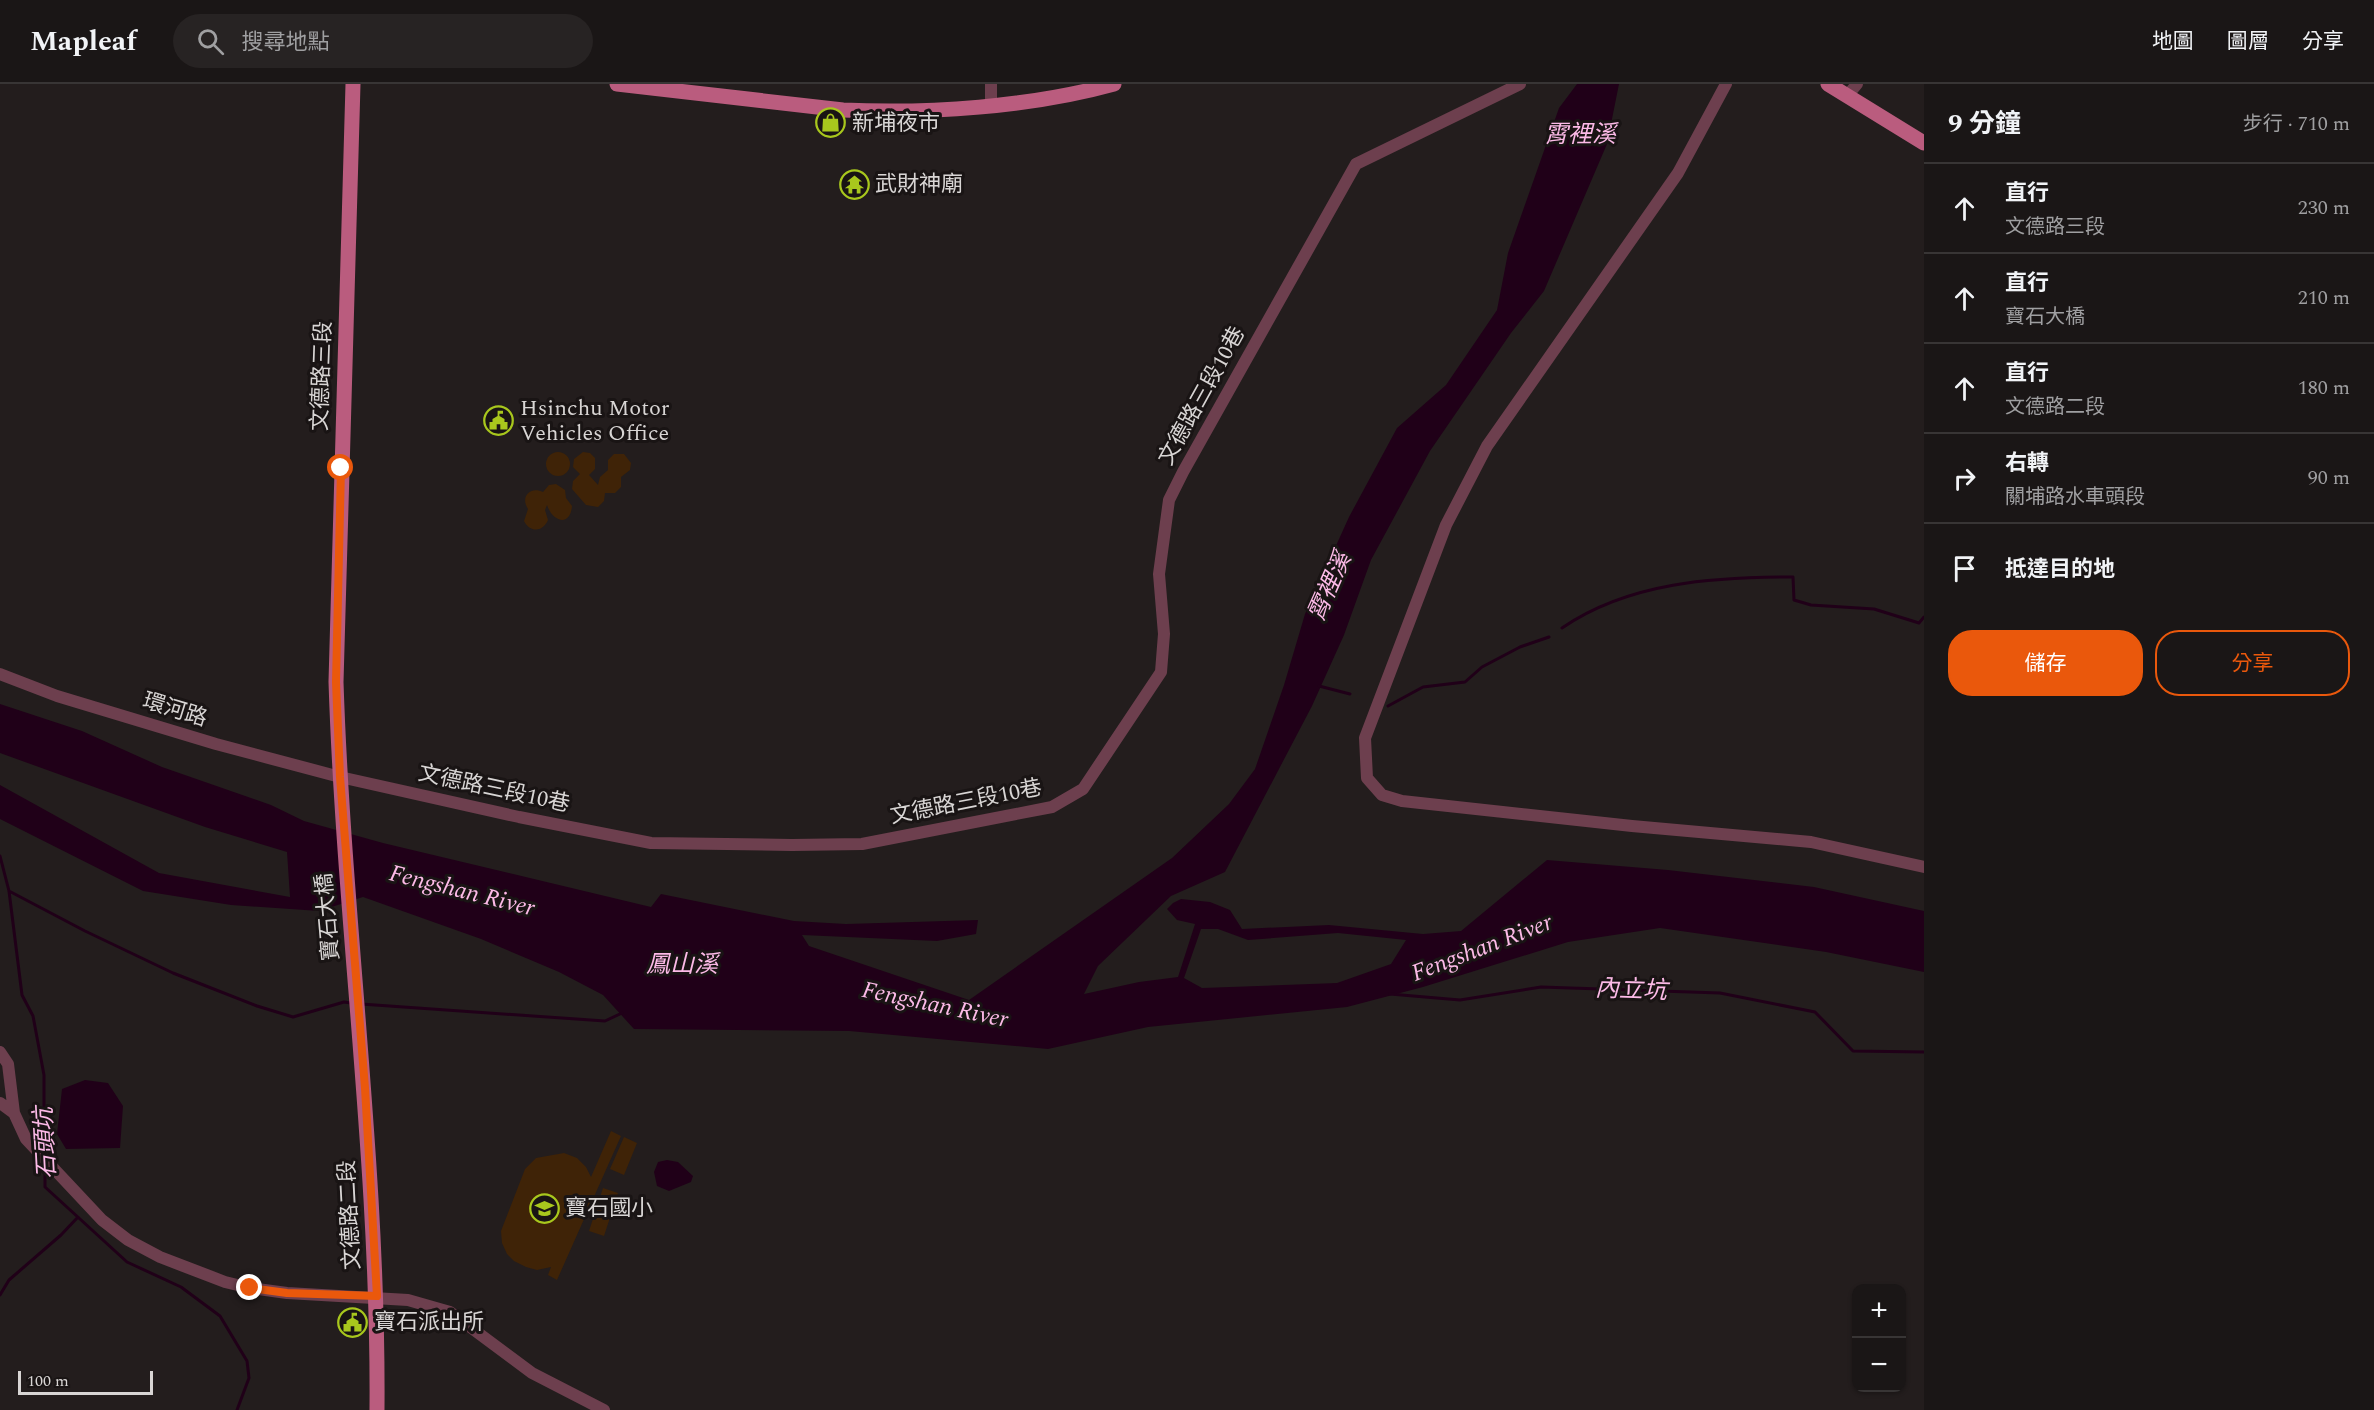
<!DOCTYPE html>
<html lang="zh-TW">
<head>
<meta charset="utf-8">
<style>
	:root { --surface:#1a1616; --page:#272323; --text:#f1f3f6; --muted:#9f9fa1; --line:#383535; --accent:#ea580c }
	body { margin:0; font-family:Spectral,"Noto Sans TC",serif; background:var(--page); color:var(--text) }
	.controls { position:absolute; right:18px; bottom:18px; display:grid; overflow:hidden; border-radius:12px; box-shadow:0 2px 4px #0004 }
	.controls button { width:54px; height:54px; display:grid; place-items:center; padding:0; border:0; border-bottom:2px solid var(--line); background:var(--surface); color:var(--text); font:30px sans-serif }
	.scale { position:absolute; left:18px; bottom:15px; width:135px; box-sizing:border-box; padding-left:6px; border:3px solid #d8d5d4; border-top:0; font-size:16px; line-height:21px; white-space:nowrap; color:#d8d5d4; -webkit-text-stroke:4px #191414; paint-order:stroke }
	.stop { position:absolute; width:18px; height:18px; margin:-14px; border:4px solid #ea580c; border-radius:50%; background:#fff }
	.stop.end { background:#ea580c; border-color:#fff; box-shadow:0 2px 6px #0008 }
	.list { margin:0; padding:0; list-style:none }
	h2 { display:flex; justify-content:space-between; align-items:center; height:78px; margin:0; padding:0 24px; font-size:26px }
	h2 small { font-size:20px; font-weight:400; color:var(--muted) }
	.list li { display:grid; grid-template-columns:39px 1fr auto; gap:18px; align-items:center; box-sizing:border-box; height:90px; padding:0 24px; border-top:2px solid var(--line) }
	.list b { display:block; font-size:22px; white-space:nowrap }
	.list p { margin:0; font-size:20px; white-space:nowrap; color:var(--muted) }
	.list em { font-size:20px; font-style:normal; color:var(--muted) }
	.actions { display:flex; gap:12px; padding:18px 24px }
	.actions a { flex:1; padding:14px 0; border:2px solid var(--accent); border-radius:24px; text-align:center; font-size:21px; color:var(--accent) }
	.actions .main { background:var(--accent); color:#fff }
	.icon { flex:none; width:33px; height:33px; fill:none; stroke:currentColor; stroke-width:2; stroke-linecap:round; stroke-linejoin:round }
	.map { position:relative; flex:none; width:1924px; height:1326px; overflow:hidden }
	header { display:flex; align-items:center; gap:36px; box-sizing:border-box; height:84px; padding:0 30px; background:var(--surface); border-bottom:2px solid var(--line) }
	header strong { font-size:28px }
	nav { display:flex; gap:33px; margin-inline-start:auto; font-size:21px }
	.search { width:420px; height:54px; background:var(--page); display:flex; align-items:center; gap:15px; box-sizing:border-box; padding:0 21px; border-radius:33px; color:var(--muted); font-size:22px }
	main { display:flex }
	aside { flex:1; background:var(--surface) }
	.map>svg:first-child { display:block }
</style>
</head>
<body>
<header>
<strong>Mapleaf</strong>
<div class="search"><svg class="icon" aria-label="search" viewBox="0 0 24 24"><circle cx="10" cy="10" r="6"/><path d="M15 15l6 6"/></svg>搜尋地點</div>
<nav><a>地圖</a><a>圖層</a><a>分享</a></nav>
</header>
<main>
<div class="map">
<svg width="1924" height="1326" viewBox="0 0 1924 1326">
	<rect width="100%" height="100%" fill="#231d1d"/>
	<path fill="#3f2307" d="M583 368 590 369 595 374V385L589 391 598 401 600 393 608 386V376L614 370H624L631 379 630 386 621 393V403L615 409H605L604 417 598 423 586 421 572 405 573 397 580 390 573 383 574 375Z
		M546 380a12 12 0 1 1 24 0a12 12 0 1 1-24 0Z
		M556 400 565 406 566 414 572 422C570 444 552 437 547 421L545 426 548 436C543 448 530 449 524 437L528 425C520 413 530 402 543 408L549 401Z
		M611 1047 621 1052 557 1196 548 1191 551 1183 537 1186 526 1183 514 1177 507 1170 502 1159 501 1147 525 1085 536 1074 564 1069 577 1074 586 1083 591 1093Z
		M624 1053 637 1059 624 1091 610 1085Z
		M603 1104 618 1109 604 1152 589 1147Z"/>
	<path fill="#200018" fill-rule="evenodd" d="M1577 0H1619L1607 60 1544 207 1511 249 1430 367 1371 476 1344 551 1312 622 1225 788 1171 812 1098 882 1084 910 1139 898 1178 893 1195 840 1177 836 1167 825 1173 819 1181 815 1210 818 1230 826 1242 845 1329 841 1423 850 1461 847 1547 776 1668 786 1814 803 1924 827V888L1826 868 1660 844 1568 858 1423 903 1347 923 1148 943 1048 965 849 947 634 945 603 911 559 888 481 855 363 813 319 827 231 821 143 807 0 735V701L159 789 290 813 287 768 205 743 0 669V620L82 647 162 683 271 721 304 737 383 759 651 823 661 810 794 837 846 840 978 836 976 850 937 857 802 851 809 862 969 916 1172 774 1229 720 1255 685 1284 601 1305 530 1349 433 1397 344 1446 301 1497 226 1508 169 1559 24ZM1201 845H1218L1248 856 1338 849 1406 856 1391 880 1337 899 1202 904 1184 894Z
		M85 996 108 999 123 1022 120 1064 66 1065 57 1050 62 1005Z
		M667 1076 678 1078 693 1092 691 1098 669 1107 657 1102 654 1088 658 1078Z"/>
	<g fill="none" stroke-linecap="round" stroke-linejoin="round">
		<path stroke="#200018" stroke-width="3" d="M1562 544C1629 498 1714 493 1793 493L1794 516 1811 521 1874 525 1919 539 1924 533
			M1319 602 1350 610
			M1388 622 1423 603 1465 598 1482 583 1520 563 1549 553
			M0 772 9 807 22 911 33 932 44 991V1067
			M9 807 85 847 173 889 257 922 293 933 344 918 351 919
			M1390 910 1460 916 1541 903 1720 909 1815 928 1853 967 1924 968
			M361 920 605 937 622 929
			M45 1080V1103L127 1178 181 1203 220 1232 247 1277 249 1294 237 1326
			M0 1211 9 1196 61 1151 78 1133"/>
		<path stroke="#6d3f4e" stroke-width="12" d="M991 0V21
			M1726 0 1678 89 1487 362 1446 441 1365 654 1367 694 1382 711 1402 717 1632 742 1811 758 1924 783
			M1847 12 1857 0
			M0 590 57 612 216 660 340 693 519 733 651 759 792 761 862 760 1052 723 1083 705 1161 588 1164 550 1159 490 1169 416 1183 388 1356 80 1520 0
			M0 968 8 980 14 1029
			M0 1019 14 1029 26 1055 102 1136 128 1156 160 1173 225 1198 250 1204 287 1209 408 1216 450 1228 532 1289 604 1326"/>
		<path stroke="#ba5c7e" stroke-width="15" d="M353 0 336 598C344 841 379 1082 377 1326
			M617 0 843 26C928 30 1031 23 1114 0
			M1828 0 1924 59"/>
	</g>
	<g fill="none" stroke-linecap="round" stroke-linejoin="round">
		<path stroke="#ea580c" stroke-width="8" d="M250 1204 287 1209 377 1212 365 1004 340 693 336 598 341 384"/>
	</g>
	<defs>
		<symbol id="shop-ring" viewBox="-11 -11 22 22"><circle r="9.5" fill="#191414" stroke="#a8c71d" stroke-width="1.5"/><path d="M-5-2.5h2.3a2.7 3.5 0 0 1 5.4 0H5L5.5 6h-11ZM-1.5-2.5h3a1.5 2.3 0 0 0-3 0Z" fill="#a8c71d"/></symbol>
		<symbol id="temple-ring" viewBox="-11 -11 22 22"><circle r="9.5" fill="#191414" stroke="#a8c71d" stroke-width="1.5"/><path d="M0-6L5-2H3V0L6.5 2.5H4V6H1.5V3h-3V6H-4V2.5H-6.5L-3 0V-2H-5Z" fill="#a8c71d"/></symbol>
		<symbol id="civic-ring" viewBox="-11 -11 22 22"><circle r="9.5" fill="#191414" stroke="#a8c71d" stroke-width="1.5"/><path d="M-.6-6.5H3V-4.5H.6V-3L4-1V1h2V6H-6V1h2V-1L-.6-3ZM-1.2 2.5V6h2.4V2.5Z" fill="#a8c71d"/></symbol>
		<symbol id="school-ring" viewBox="-11 -11 22 22"><circle r="9.5" fill="#191414" stroke="#a8c71d" stroke-width="1.5"/><path d="M0-5L7-2L0 1L-7-2ZM-4 1L0 2.5L4 1V4Q0 6-4 4Z" fill="#a8c71d"/></symbol>
	</defs>
	<g fill-rule="evenodd">
		<use href="#shop-ring" x="814" y="22" width="33" height="33"/>
		<use href="#temple-ring" x="838" y="84" width="33" height="33"/>
		<use href="#civic-ring" x="482" y="320" width="33" height="33"/>
		<use href="#school-ring" x="528" y="1108" width="33" height="33"/>
		<use href="#civic-ring" x="336" y="1222" width="33" height="33"/>
	</g>
	<g text-anchor="middle" dominant-baseline="central" stroke-width="6" stroke-linejoin="round" paint-order="stroke">
		<g font-size="22" fill="#d8d5d4" stroke="#191414" text-anchor="start">
			<text x="852" y="39">新埔夜市</text>
			<text x="875" y="100">武財神廟</text>
			<text x="520" y="324">Hsinchu Motor<tspan x="520" dy="25">Vehicles Office</tspan></text>
			<text x="565" y="1124">寶石國小</text>
			<text x="374" y="1238">寶石派出所</text>
		</g>
		<g font-size="22" fill="#d8d5d4" stroke="#191414">
			<text transform="translate(322 292) rotate(-88)">文德路三段</text>
			<text transform="translate(1202 312) rotate(-61)">文德路三段10巷</text>
			<text transform="translate(175 626) rotate(17)">環河路</text>
			<text transform="translate(494 705) rotate(12)">文德路三段10巷</text>
			<text transform="translate(966 718) rotate(-11)">文德路三段10巷</text>
			<text transform="translate(328 833) rotate(-95)">寶石大橋</text>
			<text transform="translate(350 1131) rotate(-93)">文德路二段</text>
		</g>
		<g font-size="24" font-style="italic" fill="#fcbae7" stroke="#191414">
			<text x="1580" y="51">霄裡溪</text>
			<text transform="translate(1330 503) rotate(-66)">霄裡溪</text>
			<text transform="translate(462 807) rotate(14)">Fengshan River</text>
			<text transform="translate(1482 864) rotate(-21)">Fengshan River</text>
			<text x="682" y="881">鳳山溪</text>
			<text transform="translate(1631 906) rotate(2)">內立坑</text>
			<text transform="translate(935 921) rotate(12)">Fengshan River</text>
			<text transform="translate(46 1059) rotate(-93)">石頭坑</text>
		</g>
	</g>
</svg>
<div class="controls">
<button>+</button>
<button>−</button>
</div>
<div class="scale">100 m</div>
<div class="stop" style="left:341px;top:384px"></div>
<div class="stop end" style="left:250px;top:1204px"></div>
</div>
<aside>
<h2>9 分鐘<small>步行 · 710 m</small></h2>
<ul class="list">
<li><svg class="icon" aria-label="ahead" viewBox="0 0 24 24"><path d="M12 20V5M6 11l6-6 6 6"/></svg><div><b>直行</b><p>文德路三段</p></div><em>230 m</em></li>
<li><svg class="icon" aria-label="ahead" viewBox="0 0 24 24"><path d="M12 20V5M6 11l6-6 6 6"/></svg><div><b>直行</b><p>寶石大橋</p></div><em>210 m</em></li>
<li><svg class="icon" aria-label="ahead" viewBox="0 0 24 24"><path d="M12 20V5M6 11l6-6 6 6"/></svg><div><b>直行</b><p>文德路二段</p></div><em>180 m</em></li>
<li><svg class="icon" aria-label="right" viewBox="0 0 24 24"><path d="M7 20v-9h11M14 6l5 5-5 5"/></svg><div><b>右轉</b><p>關埔路水車頭段</p></div><em>90 m</em></li>
<li><svg class="icon" aria-label="arrive" viewBox="0 0 24 24"><path d="M6 21V4h12l-3 4 3 4H6"/></svg><div><b>抵達目的地</b></div></li>
</ul>
<div class="actions"><a class="main">儲存</a><a>分享</a></div>
</aside>
</main>
</body>
</html>
